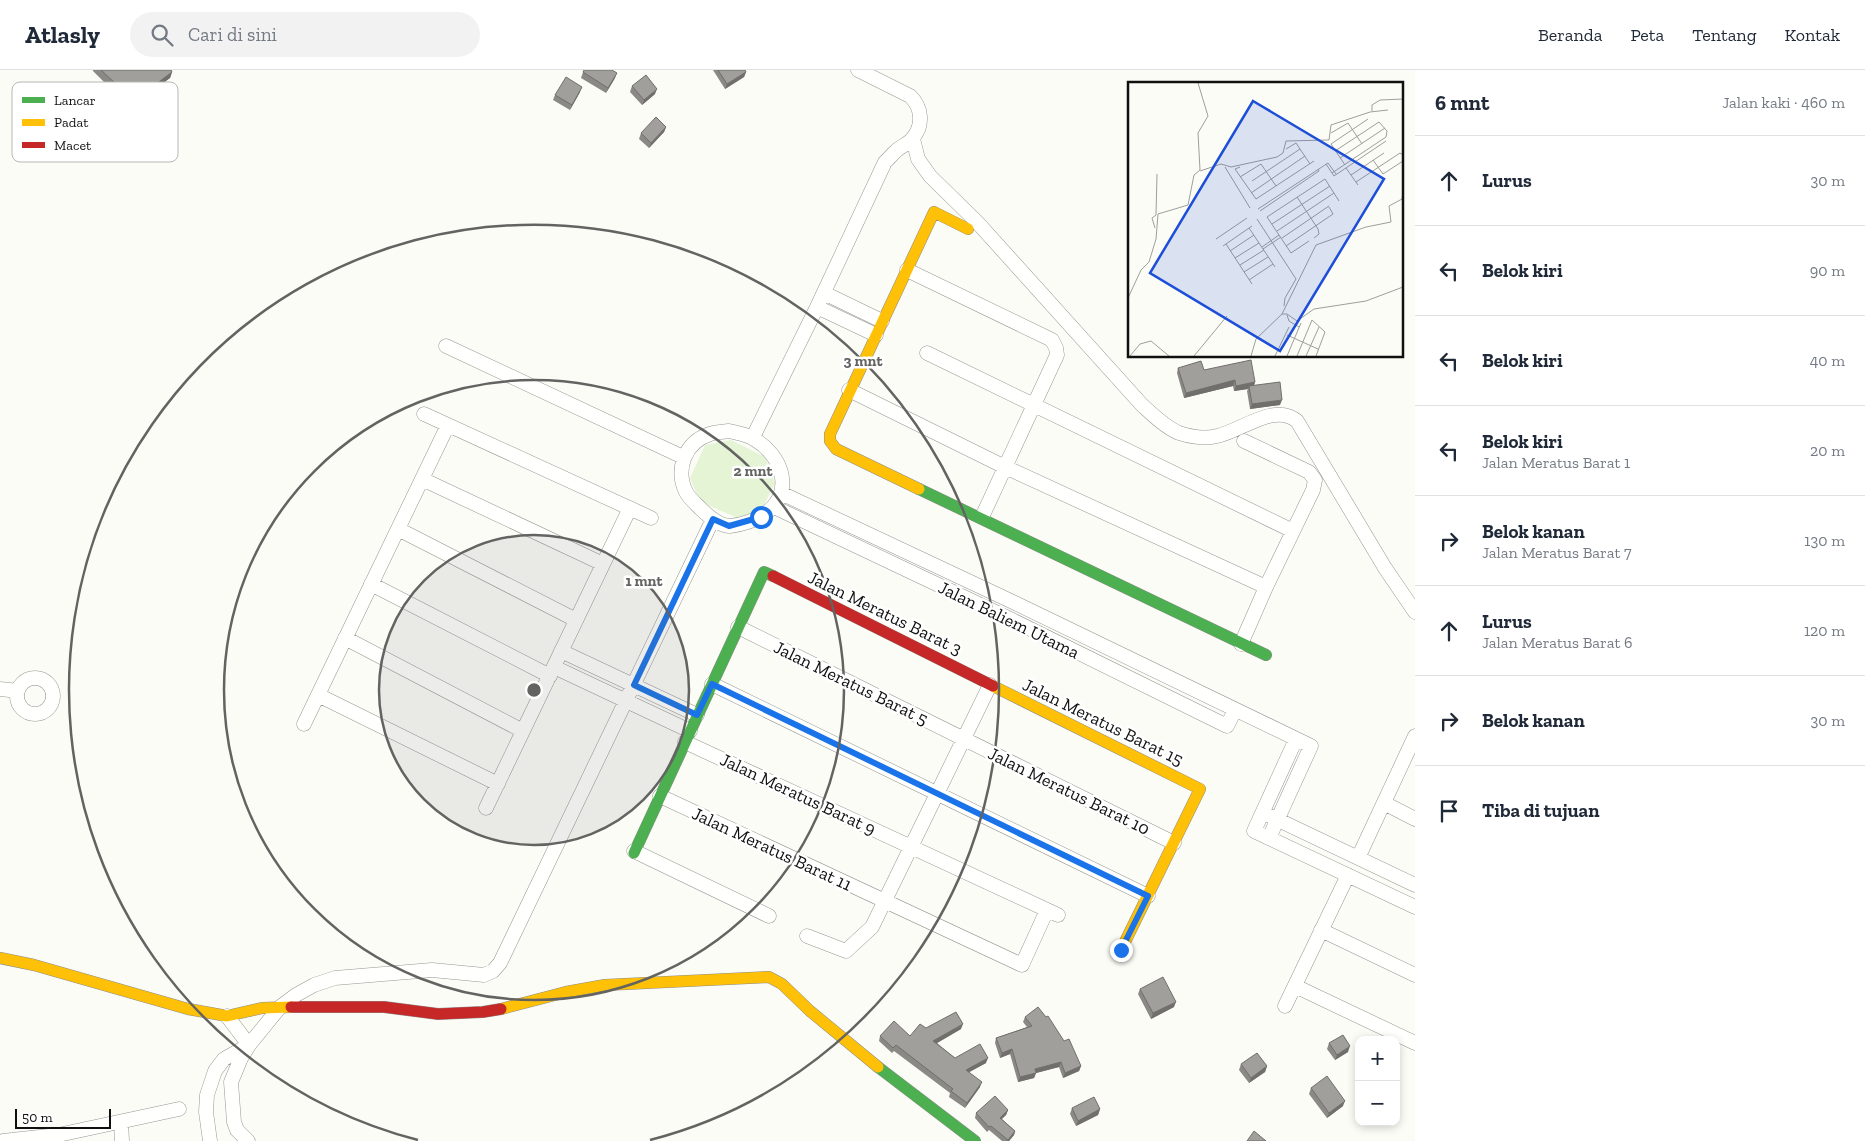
<!DOCTYPE html>
<html lang="id">
<head>
<meta charset="utf-8">
<style>
	:root { --surface:#fff; --page:#f2f2f3; --text:#1f2937; --muted:#747a83; --line:#e0e1e3 }
	body { margin:0; font-family:"Zilla Slab",serif; background:var(--page); color:var(--text) }
	.controls { position:absolute; right:15px; bottom:15px; display:grid; overflow:hidden; border-radius:10px; box-shadow:0 2px 8px #0003 }
	.controls button { width:45px; height:45px; display:grid; place-items:center; padding:0; border:0; border-bottom:1px solid var(--line); background:var(--surface); color:var(--text); font:25px sans-serif }
	.scale { position:absolute; left:15px; bottom:12px; width:96px; box-sizing:border-box; padding-left:5px; border:2px solid #101010; border-top:0; font-size:14px; line-height:18px; white-space:nowrap; color:#101010; -webkit-text-stroke:4px #fff; paint-order:stroke }
	.stop { position:absolute; width:15px; height:15px; margin:-11px; border:4px solid #1a73e8; border-radius:50%; background:#fff }
	.stop.end { background:#1a73e8; border-color:#fff; box-shadow:0 1px 5px #0008 }
	.list { margin:0; padding:0; list-style:none }
	h2 { display:flex; justify-content:space-between; align-items:center; height:65px; margin:0; padding:0 20px; font-size:21px }
	h2 small { font-size:16px; font-weight:400; color:var(--muted) }
	.list li { display:grid; grid-template-columns:32px 1fr auto; gap:15px; align-items:center; box-sizing:border-box; height:90px; padding:0 20px; border-top:1px solid var(--line) }
	.list b { display:block; font-size:19px; white-space:nowrap }
	.list p { margin:0; font-size:16px; white-space:nowrap; color:var(--muted) }
	.list em { font-size:16px; font-style:normal; color:var(--muted) }
	.icon { flex:none; width:28px; height:28px; fill:none; stroke:currentColor; stroke-width:2; stroke-linecap:round; stroke-linejoin:round }
	.map { position:relative; flex:none; width:1415px; height:1071px; overflow:hidden }
	header { display:flex; align-items:center; gap:30px; box-sizing:border-box; height:70px; padding:0 25px; background:var(--surface); border-bottom:1px solid var(--line) }
	header strong { font-size:24px }
	nav { display:flex; gap:28px; margin-inline-start:auto; font-size:18px }
	.search { width:350px; height:45px; background:var(--page); display:flex; align-items:center; gap:12px; box-sizing:border-box; padding:0 18px; border-radius:28px; color:var(--muted); font-size:19px }
	main { display:flex }
	aside { flex:1; background:var(--surface) }
	.map>svg:first-child { display:block }
</style>
</head>
<body>
<header>
<strong>Atlasly</strong>
<div class="search"><svg class="icon" aria-label="search" viewBox="0 0 24 24"><circle cx="10" cy="10" r="6"/><path d="M15 15l6 6"/></svg>Cari di sini</div>
<nav><a>Beranda</a><a>Peta</a><a>Tentang</a><a>Kontak</a></nav>
</header>
<main>
<div class="map">
<svg width="1415" height="1071" viewBox="0 0 1415 1071">
	<rect width="100%" height="100%" fill="#fcfcf7"/>
	<path fill="#e4f4d5" d="M731 370 765 387 775 413 762 439 738 448 700 432 690 408 705 375Z"/>
	<g fill="none" stroke-linecap="round" stroke-linejoin="round">
		<defs>
			<path id="street" d="M913 69 918 89 930 106 977 152 1142 335C1153 345 1165 357 1179 363 1190 367 1206 369 1217 366 1241 361 1275 332 1297 351L1385 498 1415 542
				M907 200 1052 270 1056 278 1057 285 982 447
				M824 223 882 251
				M817 237 876 265
				M446 276 683 387
				M927 283 1293 461
				M849 320 1005 397 1266 517
				M424 344 651 448
				M729 361C737 363 747 364 754 369 782 385 795 422 766 443 757 450 741 455 730 456 720 456 708 446 701 439 696 434 689 428 686 422 675 399 685 372 710 364 716 362 723 362 729 361Z
				M753 367 817 237 885 92C889 89 892 84 896 81 901 76 908 74 912 69 924 56 922 37 910 26L858 0
				M422 409 603 494
				M781 423 1013 532 1311 676 1269 768
				M774 437 1006 547 1227 656 1235 640
				M398 459 576 550
				M371 514 550 606
				M738 557 1174 773
				M345 568 523 661
				M1241 574 1266 517 1313 420 1315 410 1309 402 1244 371
				M561 581 697 645
				M554 597 690 661
				M17 626a18 18 0 1 1 36 0a18 18 0 1 1-36 0Z
				M712 614 1148 826
				M0 619 18 621
				M318 625 498 714
				M304 654 448 355
				M1296 669 1254 761 1415 837
				M685 672 1058 845
				M660 726 1022 895 1047 840
				M1384 733 1415 749
				M486 738 630 438
				M1270 746 1415 815
				M634 781 769 846
				M1358 788 1415 666
				M1321 860 1415 905
				M807 866 846 881 872 857 990 615
				M1295 916 1415 973
				M1285 936 1348 805
				M227 946 249 975 241 988 231 1012 234 1052 237 1060 248 1071
				M121 1052 122 1071
				M3 1071 58 1065 179 1039
				M210 1071 206 1042 207 1025 215 1001 224 989 249 975 280 937 296 925 314 915 335 908 432 900 484 905 493 901 500 893 713 449"/>
			<path id="fast" d="M919 419 1266 585
				M634 783 764 502 773 506
				M878 997 975 1071"/>
			<path id="slow" d="M919 419 836 379 830 371V364L934 142 968 159
				M993 616 1200 719 1121 880
				M0 888 34 895 188 939 227 946 262 938 291 937
				M501 939 566 922 605 915 769 907 782 914 810 941 878 997"/>
			<path id="jam" d="M773 506 993 616
				M291 937H384L438 944 483 942 501 939"/>
		</defs>
		<use href="#street" stroke="#969694" stroke-width="15"/>
		<use href="#fast" stroke="#8d8d8b" stroke-width="12"/>
		<use href="#slow" stroke="#8d8d8b" stroke-width="12"/>
		<use href="#jam" stroke="#8d8d8b" stroke-width="12"/>
		<use href="#street" stroke="#fffffe" stroke-width="14"/>
		<use href="#fast" stroke="#4caf50" stroke-width="11"/>
		<use href="#slow" stroke="#ffc107" stroke-width="11"/>
		<use href="#jam" stroke="#c62828" stroke-width="11"/>
	</g>
	<path fill="#8a8985" d="M93 0H171L172 2 170 8 140 30 135 36 116 21 114 22 93 1Z
		M713 0H745L746 2 744 7 725 19Z
		M583 2 615 8 606 23 581 8Z
		M632 16 655 24 642 35 630 22Z
		M580 22 570 40 553 30 555 25Z
		M666 57 664 62 649 78 639 69 641 63Z
		M1178 298 1204 300 1255 312 1254 316 1280 335 1250 339 1247 321 1248 319 1234 321 1233 316 1184 328 1177 303Z
		M1140 919 1174 937 1151 949 1138 924Z
		M1025 947 1064 971 1081 996 1079 1001 1063 1008 1059 997 1036 1003 1034 1008 1018 1012 1010 984 1000 988 995 973 996 968 1027 957 1023 952Z
		M926 958 961 959 937 973 955 988 986 993 969 1002 980 1017 965 1038 949 1027 950 1023 894 981 892 983 879 971 880 966H910Z
		M1329 973 1348 982 1335 990 1327 979Z
		M1241 994 1267 996 1265 1002 1249 1013 1239 1000Z
		M1311 1018 1343 1036 1327 1048 1309 1024Z
		M1072 1038 1100 1039 1098 1045 1076 1056 1070 1044Z
		M1008 1040 1006 1045 1002 1049 1015 1061 1014 1065 1009 1071H1002L989 1060 987 1062 975 1048 976 1043Z"/>
	<path fill="#706f6c" d="M172 2 170 8 140 30 135 36 138 30 143 24Z
		M746 2 744 7 725 19 727 14Z
		M617 3 615 8 606 23 608 18Z
		M582 17 580 22 570 40 572 35Z
		M657 19 655 24 642 35 644 30Z
		M666 57 664 62 649 78 651 73Z
		M1235 310 1233 316 1184 328 1186 323Z
		M1255 312 1253 318 1249 316 1248 319 1234 321 1236 316Z
		M1282 330 1280 335 1250 339 1252 334Z
		M1176 932 1174 937 1151 949 1153 943Z
		M963 954 961 959 932 976 933 971Z
		M1350 976 1348 982 1335 990 1337 985Z
		M1012 979 1010 984 1000 988 1002 983Z
		M988 988 986 993 964 1005 966 1000Z
		M1061 992 1059 997 1036 1003 1034 1008 1018 1012 1020 1007 1035 999Z
		M1081 996 1079 1001 1063 1008 1065 1003Z
		M1267 996 1265 1002 1249 1013 1251 1008Z
		M982 1012 980 1017 965 1038 967 1033Z
		M1345 1031 1343 1036 1327 1048 1329 1043Z
		M1100 1039 1098 1045 1076 1056 1078 1051Z
		M1008 1040 1006 1045 998 1052 1000 1048Z
		M1015 1061 1014 1065 1009 1071H1007Z"/>
	<path fill="#a09f9b" stroke="#706f6c" d="M101 0H171L172 2 143 24 138 30 118 14 117 15Z
		M584 0H612L617 3 608 18 583 2Z
		M718 0H745L746 2 727 14Z
		M646 5 657 19 644 30 632 16Z
		M566 7 582 17 572 35 555 25Z
		M656 47 666 57 651 73 641 63Z
		M1251 290 1255 312 1236 316 1235 310 1186 323 1178 298 1201 291 1204 300Z
		M1280 312 1282 330 1252 334 1249 316Z
		M1163 907 1176 932 1153 943 1140 919Z
		M1038 937 1046 947 1048 946 1064 971 1069 969 1081 996 1065 1003 1061 992 1035 999 1036 1003 1020 1007 1012 979 1002 983 996 968 1032 956 1025 947Z
		M956 942 963 954 933 971 955 988 980 974 988 988 966 1000 982 1012 967 1033 951 1021 953 1019 896 975 893 978 880 966 894 951 910 966 920 954 926 958Z
		M1343 965 1350 976 1337 985 1329 973Z
		M1257 983 1267 996 1251 1008 1241 994Z
		M1327 1006 1345 1031 1329 1043 1311 1018Z
		M995 1026 1008 1040 1000 1048 1015 1061 1008 1070 991 1056 989 1057 976 1043Z
		M1094 1027 1100 1039 1078 1051 1072 1038Z
		M1254 1061 1266 1071H1247Z"/>
	<g fill="none" stroke-linecap="round" stroke-linejoin="round">
		<path stroke="#1a73e8" stroke-width="6" d="M761 447 729 456 713 449 634 615 697 645 712 614 1148 826 1121 880"/>
	</g>
	<circle cx="534" cy="620" r="155" fill="#636361" fill-opacity=".12"/>
	<g fill="none" stroke="#636361" stroke-width="2.5">
		<circle cx="534" cy="620" r="155"/>
		<circle cx="534" cy="620" r="310"/>
		<path d="M418 1070A465 465 0 1 1 650 1070"/>
	</g>
	<g text-anchor="middle" dominant-baseline="central" stroke-width="5" stroke-linejoin="round" paint-order="stroke">
		<g font-size="18" fill="#101010" stroke="#fff">
			<text transform="translate(885 543) rotate(26)">Jalan Meratus Barat 3</text>
			<text transform="translate(1009 550) rotate(26)">Jalan Baliem Utama</text>
			<text transform="translate(851 613) rotate(26)">Jalan Meratus Barat 5</text>
			<text transform="translate(1103 652) rotate(26)">Jalan Meratus Barat 15</text>
			<text transform="translate(1069 721) rotate(26)">Jalan Meratus Barat 10</text>
			<text transform="translate(798 724) rotate(25)">Jalan Meratus Barat 9</text>
			<text transform="translate(772 779) rotate(25)">Jalan Meratus Barat 11</text>
		</g>
	</g>
	<g transform="translate(1128 12)">
		<rect width="275" height="275" fill="#fcfcf7"/>
		<path fill="none" stroke="#9e9e9b" stroke-width="1" d="M244 29V23L252 18 275 17M203 51 220 41 234 62M203 62 240 37M203 62 217 83M158 67 168 61 182 82M212 76 257 46M245 78 255 92 275 79M198 82 206 94 258 59M97 85 122 126M112 85 107 87 128 117 186 79M218 86 230 103M72 89 93 82 103 85 149 75 155 71 158 59 201 58 203 43 242 30 260 28M204 91 258 55 259 49 251 40 207 69M223 93 256 71M112 95 133 82 148 104M124 99 172 67M228 100 272 71 275 73M123 111 177 74M169 115 190 147 191 152 186 156M130 127 200 81 208 92M132 129 191 89 190 87M28 133 29 92M129 137 168 197 157 216 156 224M144 142 202 104M27 146 24 136 28 133M121 146 147 185M149 149 206 111M154 156 201 124M88 157 119 136M98 162 124 202M95 164 124 144M158 164 205 132 201 125M134 165 151 153M135 167 153 155M102 169 126 153M163 171 139 135 197 97 211 119M163 171 181 159M107 176 131 161M112 183 136 168M116 190 140 175M121 198 145 182M0 216 13 188 21 180 28 157 30 132 60 123 66 93 72 88 70 51 80 34 70 1M154 232H159L169 239 186 227 238 219 275 205M159 233 161 239 171 245M159 253 190 267M2 274 12 262 23 259 41 274M66 274 99 234M123 274 128 257 154 232 188 163 238 145 263 140 261 124 274 117 275 110M147 274 161 245M159 274 173 241M169 274 184 238 197 250 188 274M178 274 191 245"/>
		<path fill="#1d4ed8" fill-opacity="0.15" stroke="#1d4ed8" stroke-width="2.5" d="M125 19 256 97 152 269 22 191Z"/>
		<rect width="275" height="275" fill="none" stroke="#101010" stroke-width="2.5"/>
	</g>
	<rect x="12" y="12" width="166" height="80" rx="8" fill="#fff" stroke="#b7b7b7" stroke-width="1"/>
	<rect x="22" y="27" width="23" height="6" fill="#4caf50"/>
	<rect x="22" y="49" width="23" height="7" fill="#ffc107"/>
	<rect x="22" y="72" width="23" height="6" fill="#c62828"/>
	<g font-size="14" fill="#101010">
		<text x="54" y="35">Lancar</text>
		<text x="54" y="57">Padat</text>
		<text x="54" y="80">Macet</text>
	</g>
	<circle cx="534" cy="620" r="8" fill="#636361" stroke="#fff" stroke-width="2.5"/>
	<g font-size="15" text-anchor="middle" font-weight="bold" fill="#636361" stroke="#fff" stroke-width="5" stroke-linejoin="round" paint-order="stroke">
		<text x="863" y="296">3 mnt</text>
		<text x="753" y="406">2 mnt</text>
		<text x="644" y="516">1 mnt</text>
	</g>
</svg>
<div class="controls">
<button>+</button>
<button>−</button>
</div>
<div class="scale">50 m</div>
<div class="stop" style="left:761px;top:447px"></div>
<div class="stop end" style="left:1121px;top:880px"></div>
</div>
<aside>
<h2>6 mnt<small>Jalan kaki · 460 m</small></h2>
<ul class="list">
<li><svg class="icon" aria-label="ahead" viewBox="0 0 24 24"><path d="M12 20V5M6 11l6-6 6 6"/></svg><div><b>Lurus</b></div><em>30 m</em></li>
<li><svg class="icon" aria-label="left" viewBox="0 0 24 24"><path d="M17 20v-9H6M10 6l-5 5 5 5"/></svg><div><b>Belok kiri</b></div><em>90 m</em></li>
<li><svg class="icon" aria-label="left" viewBox="0 0 24 24"><path d="M17 20v-9H6M10 6l-5 5 5 5"/></svg><div><b>Belok kiri</b></div><em>40 m</em></li>
<li><svg class="icon" aria-label="left" viewBox="0 0 24 24"><path d="M17 20v-9H6M10 6l-5 5 5 5"/></svg><div><b>Belok kiri</b><p>Jalan Meratus Barat 1</p></div><em>20 m</em></li>
<li><svg class="icon" aria-label="right" viewBox="0 0 24 24"><path d="M7 20v-9h11M14 6l5 5-5 5"/></svg><div><b>Belok kanan</b><p>Jalan Meratus Barat 7</p></div><em>130 m</em></li>
<li><svg class="icon" aria-label="ahead" viewBox="0 0 24 24"><path d="M12 20V5M6 11l6-6 6 6"/></svg><div><b>Lurus</b><p>Jalan Meratus Barat 6</p></div><em>120 m</em></li>
<li><svg class="icon" aria-label="right" viewBox="0 0 24 24"><path d="M7 20v-9h11M14 6l5 5-5 5"/></svg><div><b>Belok kanan</b></div><em>30 m</em></li>
<li><svg class="icon" aria-label="arrive" viewBox="0 0 24 24"><path d="M6 21V4h12l-3 4 3 4H6"/></svg><div><b>Tiba di tujuan</b></div></li>
</ul>
</aside>
</main>
</body>
</html>
